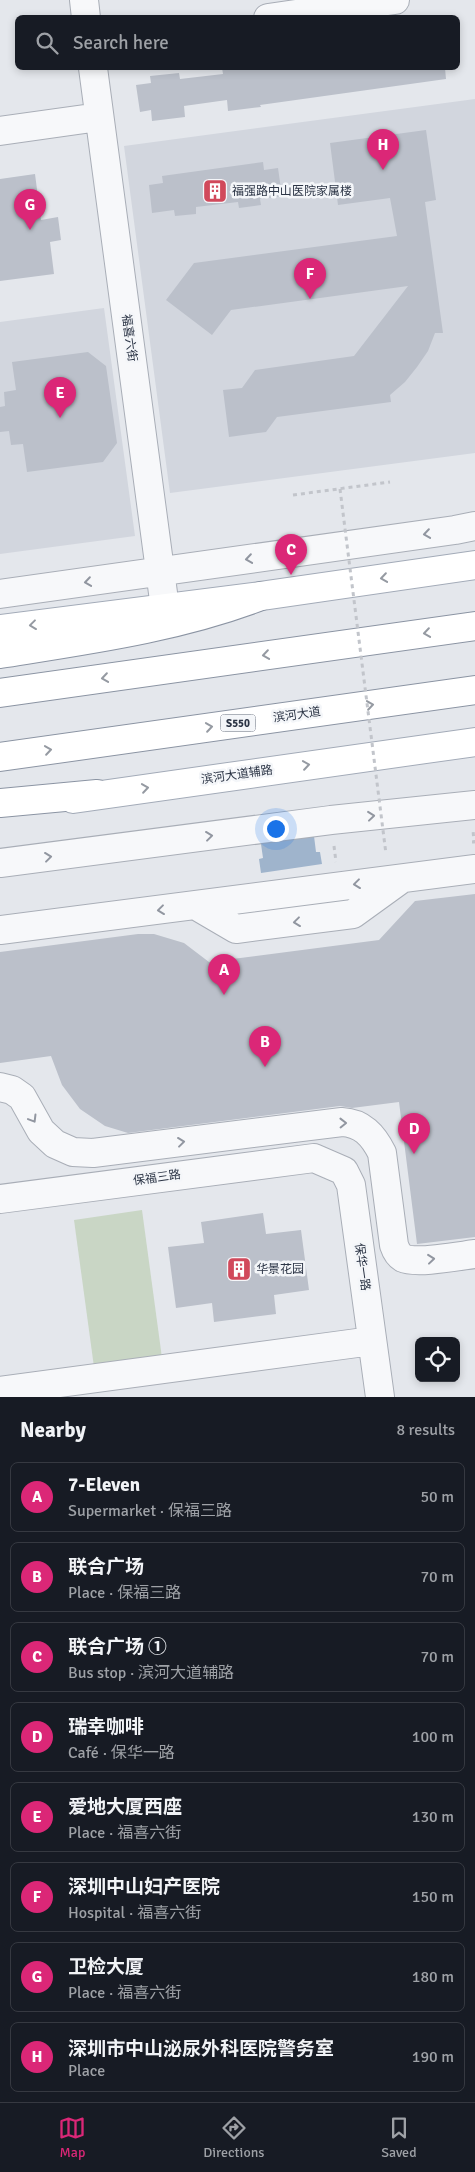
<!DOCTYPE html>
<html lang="en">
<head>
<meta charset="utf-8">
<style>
	:root { --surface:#171b24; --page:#242831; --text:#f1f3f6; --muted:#9ea1a6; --line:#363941; --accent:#db2777 }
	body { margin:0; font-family:Signika,"Noto Sans SC",sans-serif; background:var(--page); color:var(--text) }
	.controls { position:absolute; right:15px; bottom:15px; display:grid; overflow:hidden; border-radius:8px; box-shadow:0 2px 8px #0003 }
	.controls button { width:45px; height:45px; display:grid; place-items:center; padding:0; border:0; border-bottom:1px solid var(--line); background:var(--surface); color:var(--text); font:25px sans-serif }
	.you { position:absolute; left:275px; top:828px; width:18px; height:18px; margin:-12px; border:4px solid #fff; border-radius:50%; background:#1a73e8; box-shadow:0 0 0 8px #1a73e833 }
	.badge { display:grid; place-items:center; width:32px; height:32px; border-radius:50%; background:var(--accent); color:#fff; font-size:16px; font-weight:700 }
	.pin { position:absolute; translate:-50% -41px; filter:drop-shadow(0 1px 2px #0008) }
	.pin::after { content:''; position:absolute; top:26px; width:18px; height:15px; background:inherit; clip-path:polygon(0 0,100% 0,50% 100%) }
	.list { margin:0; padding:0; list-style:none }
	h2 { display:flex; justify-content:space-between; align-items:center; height:65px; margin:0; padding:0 20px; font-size:21px }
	h2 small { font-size:16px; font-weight:400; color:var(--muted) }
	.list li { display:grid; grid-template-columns:32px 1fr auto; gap:15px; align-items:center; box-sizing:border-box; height:70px; margin:0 10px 10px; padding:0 10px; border:1px solid var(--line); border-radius:8px }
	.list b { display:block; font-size:19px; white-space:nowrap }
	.list p { margin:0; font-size:16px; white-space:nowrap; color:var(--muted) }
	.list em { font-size:16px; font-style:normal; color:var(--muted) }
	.icon { flex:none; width:28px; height:28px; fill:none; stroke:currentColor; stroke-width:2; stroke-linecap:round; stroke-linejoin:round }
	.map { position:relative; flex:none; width:475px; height:1397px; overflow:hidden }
	.search { position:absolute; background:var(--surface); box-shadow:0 2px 8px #0003; left:15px; right:15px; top:15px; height:55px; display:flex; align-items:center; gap:12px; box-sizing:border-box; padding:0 18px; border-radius:8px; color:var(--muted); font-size:19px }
	.sheet { height:705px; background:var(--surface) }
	nav { display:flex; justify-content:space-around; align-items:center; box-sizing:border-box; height:70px; border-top:1px solid var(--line); background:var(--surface); font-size:14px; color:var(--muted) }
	nav a { display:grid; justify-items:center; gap:2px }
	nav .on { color:var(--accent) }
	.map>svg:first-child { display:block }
</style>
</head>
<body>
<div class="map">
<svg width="475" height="1397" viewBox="0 0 475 1397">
	<rect width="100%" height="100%" fill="#e4e7ec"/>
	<path fill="#d2d6de" d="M475 99V453L170 493 124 146Z
		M104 308 135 536 0 554V322Z"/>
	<path fill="#c9d6c5" d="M142 1210 162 1358 94 1367 74 1220Z"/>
	<path fill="#9fb4cc" d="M314 836 316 852H320L322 864 261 873 259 859 263 858 261 844 268 838Z"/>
	<path fill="#bbc0ca" d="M222 68H445L446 79 260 105 261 107 228 111 227 100 184 106 185 117 152 121 151 110 140 112 136 85 151 83 150 76 179 73 180 79 223 74Z
		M426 130 436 200 425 202 443 333H435L428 351 417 367 405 382 390 395 391 402 277 417 266 432 229 437 223 390 242 388 255 370 354 356 408 286 231 310 212 335 166 300 194 263 397 236 390 198 338 205 330 143Z
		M263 162 264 170 278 168 282 196 260 199 261 205 239 208 238 202 196 207V214L175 216 174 210 152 213 149 185 163 183 162 176Z
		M35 174 41 220 58 217 61 240 50 242 54 274 0 281V179Z
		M88 352 106 366 117 443 103 462 27 472 23 444 11 445 9 431 0 432V407L5 406 4 392 16 390 12 362Z
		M475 894V1237L417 1244 399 1102 352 1108 340 1106 128 1133 105 1126 80 1109 62 1085 51 1056 0 1063V952L138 934H154L184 943 209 962 379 940 415 901Z
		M263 1213 266 1234 301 1230 309 1290 274 1295 276 1314 214 1322 212 1303 176 1308 168 1247 204 1243 201 1222Z"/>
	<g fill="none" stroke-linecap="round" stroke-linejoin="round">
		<defs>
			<path id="minor" d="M84 0 86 18
				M268 18 395 0
				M93 68 165 608
				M0 131 99 117
				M0 594 455 530 475 526
				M0 863 331 820 475 805
				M195 905 236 929 353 914 400 880
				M0 930 475 869
				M0 1087 12 1090 22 1097 41 1131 55 1144 73 1152 93 1153 342 1122C362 1123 373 1135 382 1153L394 1245C396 1251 398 1255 403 1258 416 1264 459 1256 475 1254
				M0 1199 314 1158 344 1171 351 1185 380 1397
				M0 1391 372 1341"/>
			<path id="major" d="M0 629 261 596 475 565
				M73 799 475 742"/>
			<path id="highway" d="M0 654C88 640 178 628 261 596
				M0 693 475 626
				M0 757 475 690
				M0 803 97 794"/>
		</defs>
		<use href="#minor" stroke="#a9aeb7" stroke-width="30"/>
		<use href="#major" stroke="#a3abb8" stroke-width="30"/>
		<use href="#highway" stroke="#8b94a3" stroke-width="30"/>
		<path stroke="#c2c5cb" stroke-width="3" stroke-dasharray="4 4" stroke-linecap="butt" d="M293 495 390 482
			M472 842H474L473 830
			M334 846 336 862"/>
		<use href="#minor" stroke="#f7f8fa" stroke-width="28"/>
		<use href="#major" stroke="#fff" stroke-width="28"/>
		<use href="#highway" stroke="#fff" stroke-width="28"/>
		<path stroke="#c2c5cb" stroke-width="3" stroke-dasharray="4 4" stroke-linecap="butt" d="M340 489 386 854"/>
	</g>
	<defs><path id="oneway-chevron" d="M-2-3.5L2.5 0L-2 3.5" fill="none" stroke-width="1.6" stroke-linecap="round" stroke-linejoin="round" transform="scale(1.25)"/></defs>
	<g stroke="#9196a0">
		<use href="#oneway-chevron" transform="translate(427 534) rotate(172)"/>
		<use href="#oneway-chevron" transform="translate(249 559) rotate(172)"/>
		<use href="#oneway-chevron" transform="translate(88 582) rotate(172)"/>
		<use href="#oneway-chevron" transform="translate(371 816) rotate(-6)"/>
		<use href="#oneway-chevron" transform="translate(209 836) rotate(-7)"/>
		<use href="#oneway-chevron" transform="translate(48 857) rotate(-7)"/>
		<use href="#oneway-chevron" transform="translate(357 884) rotate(173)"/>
		<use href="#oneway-chevron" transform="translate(161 910) rotate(173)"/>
		<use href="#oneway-chevron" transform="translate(297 922) rotate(173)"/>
		<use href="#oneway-chevron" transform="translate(33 1119) rotate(59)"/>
		<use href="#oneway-chevron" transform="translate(343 1123) rotate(-1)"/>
		<use href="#oneway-chevron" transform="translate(181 1142) rotate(-7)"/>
		<use href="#oneway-chevron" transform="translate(431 1259) rotate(-6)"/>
	</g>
	<g stroke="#959aa2">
		<use href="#oneway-chevron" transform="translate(384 578) rotate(172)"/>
		<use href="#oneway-chevron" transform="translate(33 625) rotate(173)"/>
		<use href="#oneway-chevron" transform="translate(427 633) rotate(172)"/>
		<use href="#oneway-chevron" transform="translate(266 655) rotate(172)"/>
		<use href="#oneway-chevron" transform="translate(105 678) rotate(172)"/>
		<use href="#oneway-chevron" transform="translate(370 705) rotate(-8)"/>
		<use href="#oneway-chevron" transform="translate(209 727) rotate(-8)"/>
		<use href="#oneway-chevron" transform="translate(48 750) rotate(-8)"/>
		<use href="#oneway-chevron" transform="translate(306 765) rotate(-8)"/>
		<use href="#oneway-chevron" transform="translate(145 788) rotate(-8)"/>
	</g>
	<defs>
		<symbol id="building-square" viewBox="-11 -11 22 22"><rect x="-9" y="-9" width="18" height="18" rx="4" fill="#d1495b" stroke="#f4f6f9"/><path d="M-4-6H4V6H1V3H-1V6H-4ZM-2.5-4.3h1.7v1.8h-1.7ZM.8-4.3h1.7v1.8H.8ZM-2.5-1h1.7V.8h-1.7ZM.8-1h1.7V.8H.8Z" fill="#fff"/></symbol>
	</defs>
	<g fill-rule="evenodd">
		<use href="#building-square" x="201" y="177" width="28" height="28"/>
		<use href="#building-square" x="225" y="1255" width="28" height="28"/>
	</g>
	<g text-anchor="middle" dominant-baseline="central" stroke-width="5" stroke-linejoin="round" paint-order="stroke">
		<rect fill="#f4f6f9" stroke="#676e7b" stroke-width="1" x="220.5" y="714.5" width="35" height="17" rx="4"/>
		<g font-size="11" font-weight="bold" fill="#2b3445">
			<text x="238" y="723">S550</text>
		</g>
		<g font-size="12" fill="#2b3445" stroke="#f4f6f9" text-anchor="start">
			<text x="232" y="191">福强路中山医院家属楼</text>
			<text x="256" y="1269">华景花园</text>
		</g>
		<g font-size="12" fill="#2b3445" stroke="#f4f6f9">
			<text transform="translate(129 338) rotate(82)">福喜六街</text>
			<text transform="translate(297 715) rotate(-8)">滨河大道</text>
			<text transform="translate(237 775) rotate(-8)">滨河大道辅路</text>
			<text transform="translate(157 1178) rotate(-8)">保福三路</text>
			<text transform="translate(362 1267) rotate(82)">保华一路</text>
		</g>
	</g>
</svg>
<div class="controls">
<button><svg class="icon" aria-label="locate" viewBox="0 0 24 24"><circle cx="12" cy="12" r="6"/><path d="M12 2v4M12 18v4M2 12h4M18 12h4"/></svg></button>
</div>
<div class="you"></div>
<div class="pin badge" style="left:224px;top:995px">A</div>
<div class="pin badge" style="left:265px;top:1067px">B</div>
<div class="pin badge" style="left:291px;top:575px">C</div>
<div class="pin badge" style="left:414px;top:1154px">D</div>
<div class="pin badge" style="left:60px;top:418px">E</div>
<div class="pin badge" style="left:310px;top:299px">F</div>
<div class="pin badge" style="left:30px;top:230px">G</div>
<div class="pin badge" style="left:383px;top:170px">H</div>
<div class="search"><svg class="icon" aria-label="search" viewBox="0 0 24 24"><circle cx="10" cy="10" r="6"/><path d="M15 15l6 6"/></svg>Search here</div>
</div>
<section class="sheet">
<h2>Nearby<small>8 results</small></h2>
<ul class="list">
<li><span class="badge">A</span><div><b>7-Eleven</b><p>Supermarket · 保福三路</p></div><em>50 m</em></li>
<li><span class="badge">B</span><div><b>联合广场</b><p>Place · 保福三路</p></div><em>70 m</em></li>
<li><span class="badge">C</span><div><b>联合广场 ①</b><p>Bus stop · 滨河大道辅路</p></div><em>70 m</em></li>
<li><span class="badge">D</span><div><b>瑞幸咖啡</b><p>Café · 保华一路</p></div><em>100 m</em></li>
<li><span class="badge">E</span><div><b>爱地大厦西座</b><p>Place · 福喜六街</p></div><em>130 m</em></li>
<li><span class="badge">F</span><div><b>深圳中山妇产医院</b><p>Hospital · 福喜六街</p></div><em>150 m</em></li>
<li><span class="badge">G</span><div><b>卫检大厦</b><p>Place · 福喜六街</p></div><em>180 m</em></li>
<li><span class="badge">H</span><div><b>深圳市中山泌尿外科医院警务室</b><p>Place</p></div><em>190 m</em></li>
</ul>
</section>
<nav>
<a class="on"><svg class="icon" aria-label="map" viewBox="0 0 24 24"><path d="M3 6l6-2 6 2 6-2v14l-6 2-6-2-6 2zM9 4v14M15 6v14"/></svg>Map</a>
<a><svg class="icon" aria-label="directions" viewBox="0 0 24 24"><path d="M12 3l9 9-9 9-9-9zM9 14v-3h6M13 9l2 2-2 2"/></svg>Directions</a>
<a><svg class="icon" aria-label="saved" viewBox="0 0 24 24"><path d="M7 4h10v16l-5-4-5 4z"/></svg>Saved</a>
</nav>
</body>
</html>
